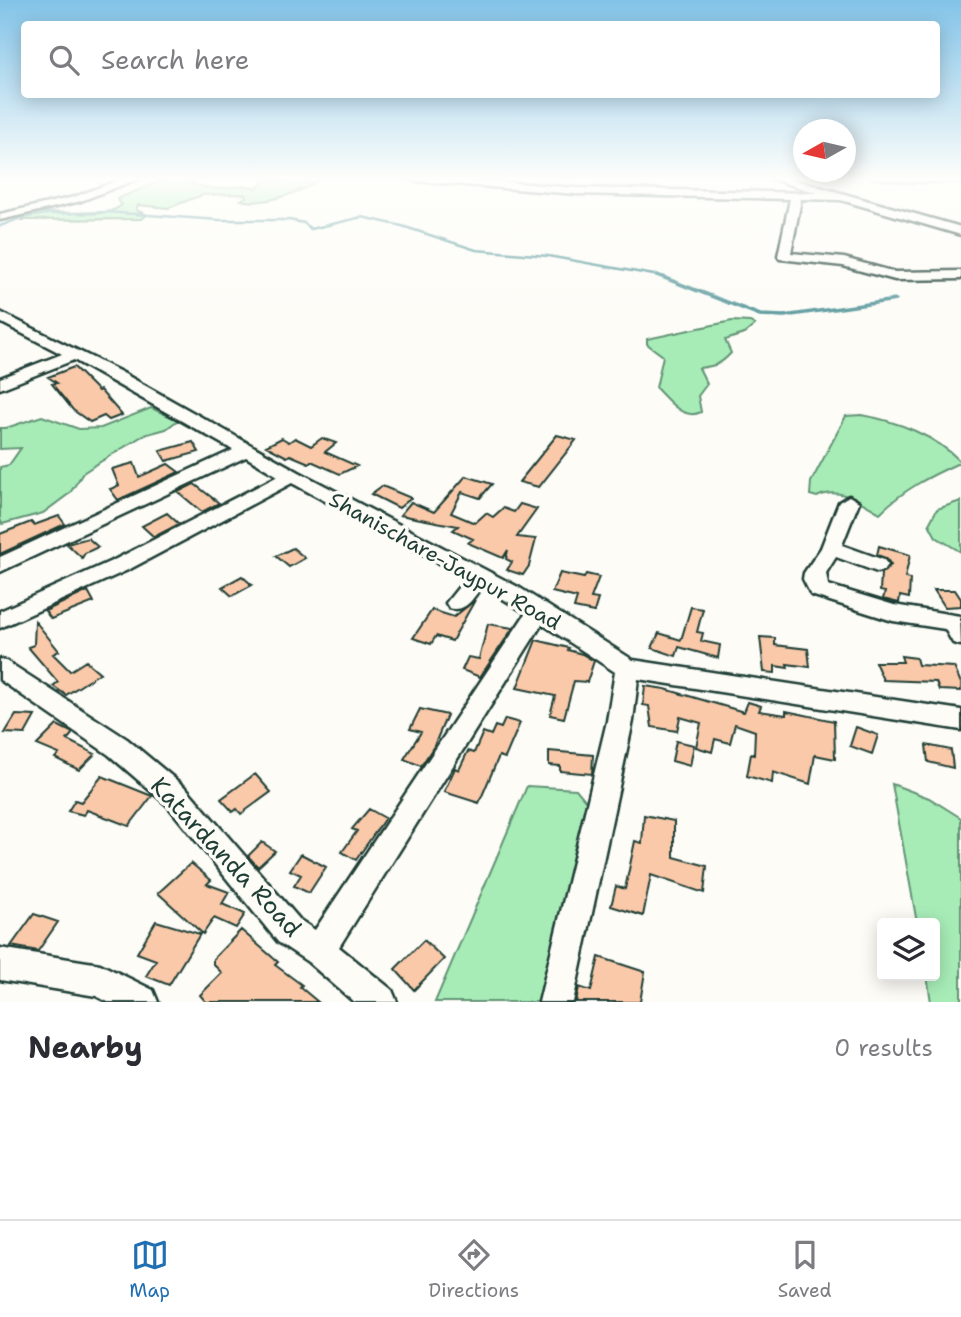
<!DOCTYPE html>
<html lang="en">
<head>
<meta charset="utf-8">
<style>
	:root { --surface:#fff; --page:#f7f7f7; --text:#2b2b33; --muted:#7c7c81; --line:#e1e1e2; --accent:#1f6fb2 }
	body { margin:0; font-family:"Shantell Sans",sans-serif; background:var(--page); color:var(--text) }
	.controls { position:absolute; right:21px; bottom:21px; display:grid; overflow:hidden; border-radius:7px; box-shadow:0 4px 18px #0003 }
	.controls button { width:63px; height:63px; display:grid; place-items:center; padding:0; border:0; border-bottom:2px solid var(--line); background:var(--surface); color:var(--text); font:35px sans-serif }
	.compass { position:absolute; left:793px; top:119px; width:63px; height:63px; border-radius:50%; background:var(--surface); box-shadow:0 4px 18px #0003; rotate:262deg }
	.list { margin:0; padding:0; list-style:none }
	h2 { display:flex; justify-content:space-between; align-items:center; height:91px; margin:0; padding:0 28px; font-size:30px }
	h2 small { font-size:23px; font-weight:400; color:var(--muted) }
	.icon { flex:none; width:38px; height:38px; fill:none; stroke:currentColor; stroke-width:2; stroke-linecap:round; stroke-linejoin:round }
	.map { position:relative; flex:none; width:961px; height:1002px; overflow:hidden }
	.search { position:absolute; background:var(--surface); box-shadow:0 4px 18px #0003; left:21px; right:21px; top:21px; height:77px; display:flex; align-items:center; gap:18px; box-sizing:border-box; padding:0 24px; border-radius:7px; color:var(--muted); font-size:26px }
	.sheet { height:217px; background:var(--surface) }
	nav { display:flex; justify-content:space-around; align-items:center; box-sizing:border-box; height:98px; border-top:2px solid var(--line); background:var(--surface); font-size:19px; color:var(--muted) }
	nav a { display:grid; justify-items:center; gap:4px }
	nav .on { color:var(--accent) }
	.map>svg:first-child { display:block }
</style>
</head>
<body>
<div class="map">
<svg width="961" height="1002" viewBox="0 0 961 1002">
	<rect width="100%" height="100%" fill="#fdfcf7"/>
	<filter id="ink" filterUnits="userSpaceOnUse"><feTurbulence type="fractalNoise" baseFrequency=".0143" numOctaves="2"/><feDisplacementMap in="SourceGraphic" scale="14" xChannelSelector="R" yChannelSelector="G"/><feConvolveMatrix kernelMatrix="1 2 1 2 8 2 1 2 1" color-interpolation-filters="sRGB"/></filter>
	<g filter="url(#ink)">
		<path fill="#a7ecb7" stroke="#639476" stroke-width="2" d="M168 178H195L191 184 216 189 245 186 257 188 267 179 320 178C305 192 261 206 241 200L246 197 245 194 202 195 168 208 138 205 136 210 147 215 141 219 22 220C39 201 98 225 122 205L117 199Z
			M732 321 750 322 755 325 744 334 725 340 731 353C720 365 715 366 699 368L707 384 698 396 701 412C683 421 668 400 656 388L663 356 647 344V339Z
			M151 408 178 420 166 429 144 435 92 467 83 473 70 493 43 513 2 524 0 519V467L9 465 21 448 0 449V428H6L42 416 79 429 101 428Z
			M861 415C897 421 936 436 961 462 930 476 904 489 880 513 861 502 839 486 817 497L810 495 811 482 846 416Z
			M961 501V552L936 537 929 524 937 509Z
			M892 784 929 798 961 818V1002H931L927 976H935V923H917Z
			M527 786 576 789 586 801 541 1002H435Z"/>
		<g fill="none" stroke-linecap="round" stroke-linejoin="round">
			<path stroke="#5f9b9f" stroke-width="2.5" d="M872 178 906 183H961
				M0 226 21 218 46 214 106 212 219 220H289L304 223 311 229 362 217 402 226 476 250 548 256 665 277"/>
			<path stroke="#5f9b9f" stroke-width="3.5" d="M657 275 760 315 784 316 896 300"/>
		</g>
		<path fill="#fac9a9" stroke="#1f3d34" stroke-width="2" d="M74 367 98 391 100 390 122 415 109 420 104 416 90 422 73 410 52 384 57 383 48 377Z
			M557 435 576 440 539 487 519 482Z
			M282 438 289 442 295 438 311 446 322 438 336 443 325 452 357 466 340 474 311 461 309 463 290 455 287 457 266 446Z
			M193 442 199 452 166 461 160 451Z
			M134 463 139 477 168 464 179 472 118 500 110 489 119 486 112 469Z
			M466 476 492 484 480 498 462 492 451 513 475 523 486 513 493 517 503 508 514 512 520 504 537 509 517 537 536 539 529 566 523 575 507 570 512 562 506 559 508 550 503 558 468 543 473 539 453 530 458 526 400 515 411 502 434 512Z
			M194 484 197 486 219 503 202 512 178 492Z
			M382 486 387 488 411 498 399 508 371 494Z
			M167 513 179 524 154 537 142 526Z
			M59 516 65 524 0 554V534L31 522 34 525Z
			M88 538 98 547 85 553 82 558 67 544Z
			M879 546 910 555 905 578 910 579 909 598 900 596 899 603 883 599 885 592 880 591 881 573 891 565 886 558 877 555Z
			M293 548 305 558 289 567 276 556Z
			M560 573 584 578 586 574 599 577 591 598 598 599 594 612 574 608 577 598 552 592Z
			M242 576 252 585 232 596 222 587Z
			M934 590H955L961 599V606L945 607Z
			M88 591 94 602 51 619 45 611Z
			M475 600 452 641 436 636 431 644 413 638 432 610 454 617Z
			M691 607 703 609 697 632 703 633 701 641 720 645 718 658 679 647 676 656 652 648 659 633 681 640Z
			M35 621 59 651 53 654 70 671 86 661 100 673 66 695 53 686 58 682 28 647 34 645Z
			M488 624 513 628 480 677 462 670 468 657 479 659Z
			M760 637 775 638V645L808 649 810 667 787 664 788 668 775 666V673L764 672Z
			M536 640 569 648 568 650 582 654 594 661 587 682 574 681 564 718 550 715 555 696 517 688Z
			M901 656 916 658 918 665 954 667 961 683V691L939 690 936 682 883 680 875 662H903Z
			M645 686 665 689 744 712 748 702 761 706 759 711 786 715V711L834 721 835 759 815 755 810 784 773 772 772 783 747 776 751 754 754 755 755 731 735 724 730 743 715 739 712 752 696 747 701 723 680 717 677 731 652 727 649 706 643 705Z
			M420 709 447 715 434 746 421 766 404 759 421 732 410 729Z
			M16 715 35 716 25 734 5 733Z
			M505 719 520 723 505 758 499 756 479 803 444 792 455 768 459 770 468 751 474 753 483 732 491 735 495 726 501 728Z
			M57 725 73 733 67 740 95 754 79 770 55 758 59 754 37 745Z
			M856 727 878 735 872 754 850 746Z
			M676 741 694 745 690 766 672 761Z
			M926 745 951 750 953 768 928 762Z
			M549 751 593 755 592 774 560 771V766L549 765Z
			M255 774 271 792 241 814 237 809 233 812 221 799Z
			M102 776 152 796 129 826 87 810 84 815 68 811 75 800 81 802Z
			M369 809 385 818 356 860 342 852 357 831 352 829Z
			M644 815 674 821V857L707 866 704 893 651 875 643 916 611 906 616 886 625 889 635 841 642 843Z
			M262 842 275 851 258 867 248 856Z
			M301 854 326 867 309 893 294 886 301 875 290 870Z
			M191 863 211 880 207 884 229 892 222 904 245 914 236 928 214 918 203 934 158 893Z
			M34 914 58 922 38 951 11 946Z
			M156 921 200 934 169 985 146 976 156 960 137 953Z
			M241 930 278 962 275 965 302 985 300 987 318 1002H206L200 995 222 973 213 964V959Z
			M424 940 444 959 414 990 395 969Z
			M599 957 645 972 640 1002H576L579 987 591 991Z"/>
		<g fill="none" stroke-linecap="round" stroke-linejoin="round">
			<defs>
				<path id="minor" d="M124 178H140L81 201 0 220V214L74 197Z
					M410 178H458L576 188 817 193 770 178H788L961 227V235L841 200 801 199 791 253 844 258 895 272 961 271V279L895 280 843 266 780 259 778 256 790 199 576 194 415 181Z
					M0 312 121 372 299 472 520 588 633 660 961 710V730L638 679 633 721 573 1002H539L607 721 615 672 542 624 339 947 392 990 397 1002H354L308 962 278 942 167 805 109 755 0 680V659L8 662 127 739 187 789 300 920 315 930 526 613 482 586C473 598 466 613 449 608L446 603 466 578 292 483 130 569 0 628V611L116 559 278 476 246 457 0 572V557L233 450 74 360 0 389V378L62 354 0 322Z
					M849 496 859 502 842 545 884 560 888 565 884 570 877 572 836 557 826 573 828 585 894 605 960 616 961 645 953 643 945 629 893 621 811 595 803 579 804 573 821 548 839 502Z
					M0 948 100 964 153 990 158 1002H108L96 996 0 980Z"/>
			</defs>
			<use href="#minor" stroke="#1f3d34" stroke-width="5"/>
			<use href="#minor" fill="#fdfcf7" fill-rule="evenodd"/>
		</g>
	</g>
	<linearGradient id="sky" x2="0" y2="1"><stop stop-color="#82c3e8"/><stop offset="0.56" stop-color="#fefefb"/><stop offset="1" stop-color="#fefefb" stop-opacity="0"/></linearGradient>
	<rect width="961" height="319" fill="url(#sky)"/>
	<g text-anchor="middle" dominant-baseline="central" stroke-width="7" stroke-linejoin="round" paint-order="stroke">
		<g font-size="21" fill="#1f3d34" stroke="#fdfcf7">
			<text transform="translate(445 561) rotate(29)">Shanischare-Jaypur Road</text>
		</g>
		<g font-size="24" fill="#1f3d34" stroke="#fdfcf7">
			<text transform="translate(226 857) rotate(47)">Katardanda Road</text>
		</g>
	</g>
</svg>
<div class="controls">
<button><svg class="icon" aria-label="layers" viewBox="0 0 24 24"><path d="M12 4l9 5-9 5-9-5zM3 14l9 5 9-5"/></svg></button>
</div>
<svg class="compass" viewBox="-18 -18 36 36"><path d="M0-13l5 13h-10z" fill="#e53935"/><path d="M0 13l5-13h-10z" fill="#7c7c81"/></svg>
<div class="search"><svg class="icon" aria-label="search" viewBox="0 0 24 24"><circle cx="10" cy="10" r="6"/><path d="M15 15l6 6"/></svg>Search here</div>
</div>
<section class="sheet">
<h2>Nearby<small>0 results</small></h2>
<ul class="list">
</ul>
</section>
<nav>
<a class="on"><svg class="icon" aria-label="map" viewBox="0 0 24 24"><path d="M3 6l6-2 6 2 6-2v14l-6 2-6-2-6 2zM9 4v14M15 6v14"/></svg>Map</a>
<a><svg class="icon" aria-label="directions" viewBox="0 0 24 24"><path d="M12 3l9 9-9 9-9-9zM9 14v-3h6M13 9l2 2-2 2"/></svg>Directions</a>
<a><svg class="icon" aria-label="saved" viewBox="0 0 24 24"><path d="M7 4h10v16l-5-4-5 4z"/></svg>Saved</a>
</nav>
</body>
</html>
